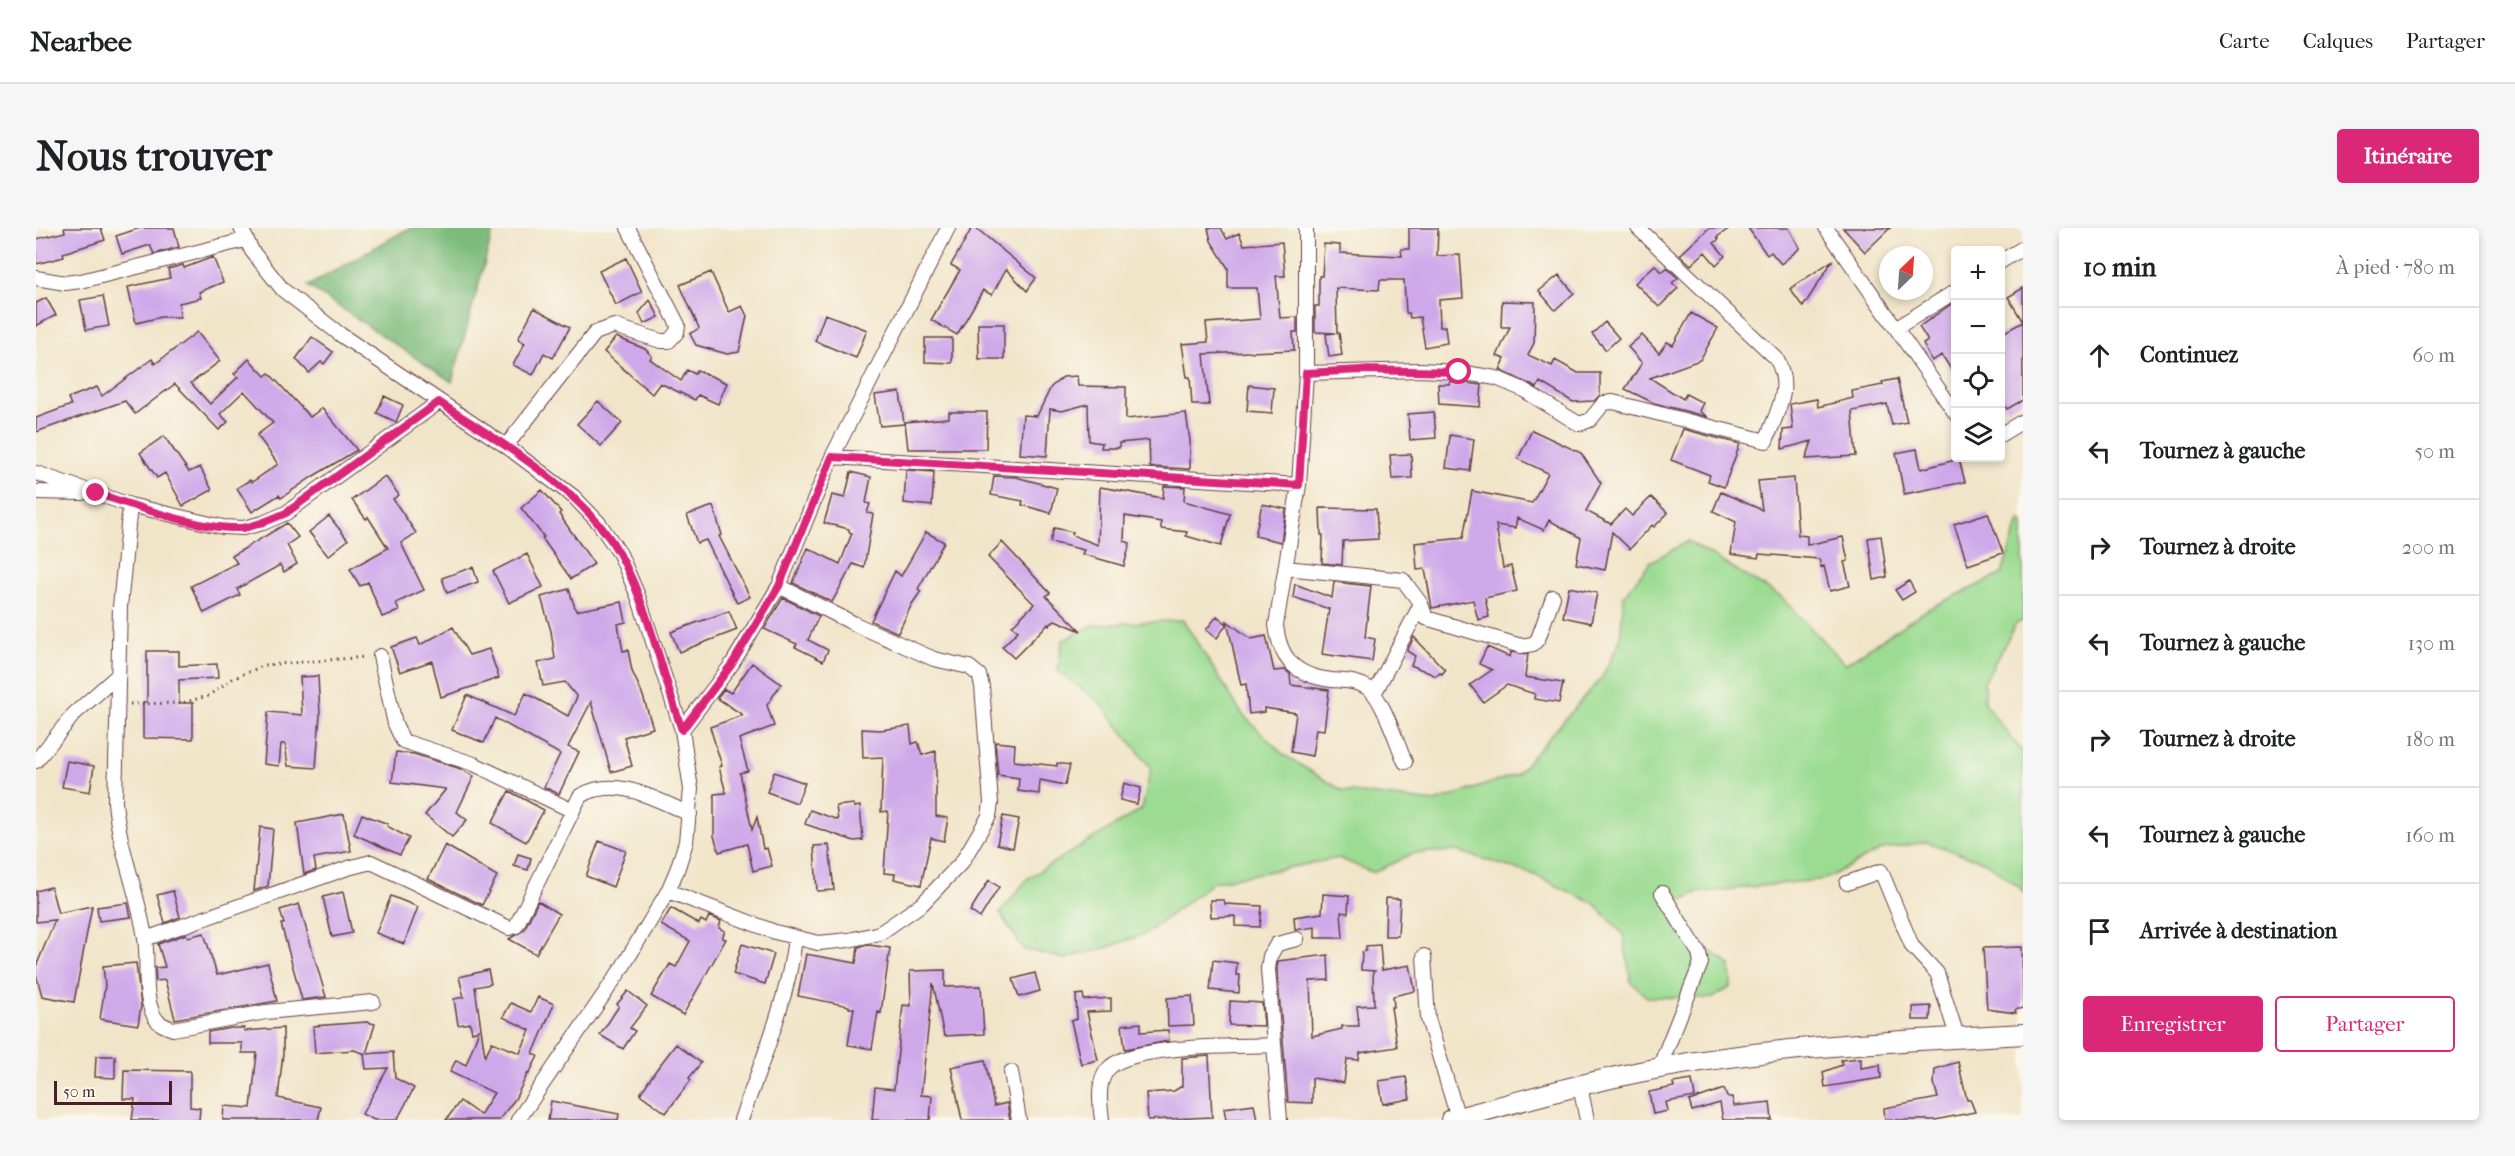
<!DOCTYPE html>
<html lang="fr">
<head>
<meta charset="utf-8">
<style>
	:root { --surface:#fff; --page:#f6f6f6; --text:#202124; --muted:#757577; --line:#e0e0e0; --accent:#db2777 }
	body { margin:0; font-family:"IM FELL French Canon",serif; background:var(--page); color:var(--text) }
	.controls { position:absolute; right:18px; top:18px; display:grid; overflow:hidden; border-radius:6px; box-shadow:0 3px 9px #0003 }
	.controls button { width:54px; height:54px; display:grid; place-items:center; padding:0; border:0; border-bottom:2px solid var(--line); background:var(--surface); color:var(--text); font:30px sans-serif }
	.compass { position:absolute; left:1843px; top:18px; width:54px; height:54px; border-radius:50%; background:var(--surface); box-shadow:0 3px 9px #0003; rotate:25deg }
	.scale { position:absolute; left:18px; bottom:15px; width:118px; box-sizing:border-box; padding-left:6px; border:3px solid #4a1f2b; border-top:0; font-size:16px; line-height:21px; white-space:nowrap; color:#4a1f2b; -webkit-text-stroke:4px #fbf7ec; paint-order:stroke }
	.stop { position:absolute; width:18px; height:18px; margin:-14px; border:4px solid #db2777; border-radius:50%; background:#fff }
	.stop.end { background:#db2777; border-color:#fff; box-shadow:0 2px 6px #0008 }
	.list { margin:0; padding:0; list-style:none }
	h2 { display:flex; justify-content:space-between; align-items:center; height:78px; margin:0; padding:0 24px; font-size:26px }
	h2 small { font-size:20px; font-weight:400; color:var(--muted) }
	.list li { display:grid; grid-template-columns:39px 1fr auto; gap:18px; align-items:center; box-sizing:border-box; height:96px; padding:0 24px; border-top:2px solid var(--line) }
	.list b { display:block; font-size:22px; white-space:nowrap }
	.list em { font-size:20px; font-style:normal; color:var(--muted) }
	.actions { display:flex; gap:12px; padding:18px 24px }
	.actions a { flex:1; padding:14px 0; border:2px solid var(--accent); border-radius:6px; text-align:center; font-size:21px; color:var(--accent) }
	.actions .main { background:var(--accent); color:#fff }
	.icon { flex:none; width:33px; height:33px; fill:none; stroke:currentColor; stroke-width:2; stroke-linecap:round; stroke-linejoin:round }
	.map { position:relative; flex:none; width:1987px; height:892px; overflow:hidden; border-radius:6px }
	header { display:flex; align-items:center; gap:36px; box-sizing:border-box; height:84px; padding:0 30px; background:var(--surface); border-bottom:2px solid var(--line) }
	header strong { font-size:28px }
	nav { display:flex; gap:33px; margin-inline-start:auto; font-size:21px }
	.intro { display:flex; align-items:center; justify-content:space-between; box-sizing:border-box; height:144px; padding:0 36px }
	h1 { margin:0; font-size:42px }
	.button { padding:15px 27px; border-radius:6px; background:var(--accent); color:#fff; font-size:21px; font-weight:700 }
	main { display:flex; gap:36px; padding:0 36px }
	aside { flex:1; background:var(--surface); border-radius:6px; box-shadow:0 3px 9px #0003 }
	.map>svg:first-child { display:block }
</style>
</head>
<body>
<header>
<strong>Nearbee</strong>
<nav><a>Carte</a><a>Calques</a><a>Partager</a></nav>
</header>
<div class="intro"><h1>Nous trouver</h1><a class="button">Itinéraire</a></div>
<main>
<div class="map">
<svg width="1987" height="892" viewBox="0 0 1987 892">
	<rect width="100%" height="100%" fill="#fbf7ec"/>
	<filter id="ink" filterUnits="userSpaceOnUse"><feTurbulence type="fractalNoise" baseFrequency=".0167" numOctaves="2"/><feDisplacementMap in="SourceGraphic" scale="12" xChannelSelector="R" yChannelSelector="G"/><feConvolveMatrix kernelMatrix="1 2 1 2 8 2 1 2 1" color-interpolation-filters="sRGB"/></filter>
	<filter id="wash" filterUnits="userSpaceOnUse"><feTurbulence type="fractalNoise" baseFrequency=".008" numOctaves="4" result="noise"/><feDisplacementMap in="SourceGraphic" scale="24" xChannelSelector="R" yChannelSelector="G"/><feGaussianBlur stdDeviation="1.35" result="paint"/><feColorMatrix in="noise" values="0 0 0 0 0 0 0 0 0 0 0 0 0 0 0 0 0 1.4 0 .05"/><feComposite in="paint" operator="in"/></filter>
	<g filter="url(#wash)">
		<rect width="100%" height="100%" fill="#f1e5c9"/>
		<path fill="#9cdc92" stroke="#737e5e" stroke-width="1.5" d="M1983 293 1987 294V392L1980 396 1948 454 1949 476 1987 525V665L1984 660 1950 634 1890 614 1847 621 1789 651 1660 665 1639 676V697L1694 737 1695 759 1677 770 1611 769 1595 754 1587 706 1559 676 1499 647 1421 623 1378 625 1337 645 1303 630 1177 654 1111 705 1070 720 1028 731 987 721 964 685 992 650 1106 581 1115 540 1064 475 1022 443 1026 413 1057 397 1147 392 1206 486 1248 527 1307 563 1399 574 1481 546 1566 449 1584 412 1588 368 1614 334 1652 313 1745 369 1809 436 1892 381 1966 346Z"/>
		<path fill="#7dbc7c" stroke="#646e54" stroke-width="1.5" d="M373 0H458L416 154 272 58Z"/>
		<g id="blocks">
			<path fill="#cfa8ea" d="M28 0H65L69 12 27 25 28 29 0 36V11L29 4Z
				M104 0H138L143 19 118 26 114 17 86 26 80 8Z
				M936 0H940L1000 50 991 63 970 41 956 67 947 62 921 107 895 92 924 42 915 37Z
				M1172 0H1185L1191 11 1203 5 1208 17 1246 14 1249 48H1240L1244 90 1261 89V104H1257L1258 122 1168 126 1173 177H1156L1154 149H1151L1146 116 1172 114 1170 95 1224 91 1221 60H1192V40L1175 13Z
				M1373 0H1402L1401 28 1424 27 1427 70 1403 72 1404 99 1409 98 1411 115 1389 119 1384 89 1374 90 1373 85H1370L1368 52H1344L1343 62 1300 60 1301 105H1303L1306 127 1293 129 1290 106 1299 105 1279 104V78H1283V48H1286L1288 16 1304 17V25L1366 28 1365 21H1373Z
				M1673 0H1694L1681 9 1683 11 1678 15 1689 28 1680 37 1669 24 1655 37 1644 27Z
				M1712 0H1753L1764 20 1745 36 1735 24 1731 27Z
				M1807 0H1854L1829 24Z
				M177 29 187 54 163 64 165 70 143 75 144 89H125L100 95 92 59 134 50 132 41 147 37 148 40Z
				M590 30 606 64 580 77 563 43Z
				M1797 32 1767 79 1754 61Z
				M1619 37 1626 44 1631 40 1642 50 1636 55 1642 60 1623 79 1599 55Z
				M675 44 693 84 706 78 711 88 703 124 691 126 660 117 654 106 663 100 644 57Z
				M1523 47 1538 65 1519 82 1503 63Z
				M1987 60V172L1971 181 1968 176 1965 178V106L1987 94 1972 69Z
				M67 68 73 98 50 102 44 72Z
				M10 70 20 87 0 98V75Z
				M614 72 623 89 608 96 603 85Z
				M1466 73 1499 74 1498 115 1492 127 1516 138 1519 132 1542 145H1564V167L1558 173 1537 174 1504 154 1501 160 1464 142 1469 131 1461 128 1474 99H1465Z
				M1915 76 1920 81V149L1906 127 1896 133 1887 116 1892 113 1883 99Z
				M498 80 534 99 517 130 508 125 497 147 477 137 489 115 482 111Z
				M1655 85 1682 100 1664 132 1614 150 1647 171 1650 166 1667 175 1663 183 1672 189 1618 175 1589 161 1606 135 1592 119 1606 107 1623 125 1631 114 1637 117Z
				M789 86 831 102 820 130 779 113Z
				M1569 94 1583 110 1570 122 1556 106Z
				M942 96H968V131H943Z
				M161 104 184 133 155 155 174 176 202 149 198 146 213 131 229 148 233 145 274 189 286 180 321 222 276 249 245 270 243 267 216 284 201 260 214 252 216 254 242 236 221 207 237 195 208 163 184 186 192 194 183 202 139 156 99 186 89 173 0 204V190L35 177 32 170 61 159 66 168 116 131 119 136Z
				M276 109 297 124 288 136 285 134 273 145 260 131Z
				M580 109 609 121 616 128 614 131 645 153 651 142 659 146 661 142 691 155 682 176 662 167 659 172 624 155 616 166 568 124Z
				M889 110H916V135L889 134Z
				M1041 148 1042 158 1090 159V191L1150 185 1154 213V241L1114 239 1113 212 1083 215V220H1065L1066 215 1053 213 1052 176 1026 183 1014 181 1011 228 984 226 987 187 1001 188 1015 159 1027 149Z
				M1861 151 1871 194 1856 197 1851 176 1816 183 1820 228 1770 231 1776 213 1746 221 1747 202 1757 201 1754 176 1781 171 1782 179 1817 170 1816 163 1847 157 1846 154Z
				M1414 153 1446 157 1444 179 1403 176 1402 156H1413Z
				M1213 157 1238 160 1236 185 1211 183Z
				M864 164 868 196 844 198 839 167Z
				M348 168 367 177 360 194 341 185Z
				M562 173 586 195 565 218 541 196Z
				M913 184H951L950 221H872L869 194 913 190Z
				M1398 184 1400 210 1374 212 1372 186Z
				M1647 201 1704 216 1688 259 1672 253 1674 247 1635 232Z
				M1496 202 1545 225 1565 255 1550 283 1575 296 1589 281 1596 288 1615 269 1632 285 1618 299 1616 297 1594 321 1576 304 1569 342 1540 336 1545 310 1513 292 1508 302 1481 290 1479 300 1460 297 1467 340 1475 338 1481 363 1449 370 1453 389 1442 392 1437 372 1396 380 1389 341 1381 342 1379 315 1427 310 1436 263 1496 275 1512 245 1482 231Z
				M1414 207 1438 211 1434 243 1410 240Z
				M128 208 153 244 164 239 176 262 147 278 129 245 121 250 104 225Z
				M1881 221 1885 241 1923 231 1929 254 1868 266 1860 225Z
				M1375 226 1376 250 1356 251 1354 227Z
				M870 242 898 244 896 278 868 275Z
				M815 244 835 249 830 275 834 276 831 285 837 286 828 340 817 336 796 374 757 355 772 320 804 336 816 305 813 304V301L788 295 796 267 809 270Z
				M349 248 363 267 357 271 380 305 365 315 388 362 360 375 363 383 346 389 332 354 324 358 314 341 352 320 332 289 330 291 316 272Z
				M958 248 980 249 1021 260 1015 285 986 277 987 273 955 267Z
				M1758 250 1762 307 1771 308V317L1807 309 1812 333 1808 334 1814 358 1794 363 1788 338 1785 339 1783 331 1723 326 1722 330 1695 326 1700 294 1677 283 1685 264 1726 282 1722 253Z
				M1128 258 1149 259 1148 273 1194 286 1185 318 1150 308 1151 304 1125 301V294L1089 288 1088 313 1094 315 1088 338 1046 326 1048 322 1014 314 1018 300 1037 304 1036 307 1062 317 1064 259 1127 270Z
				M506 262 525 284 523 286 558 336 535 351 506 310 508 309 485 280Z
				M1226 276 1250 281 1245 314 1219 308Z
				M677 278 686 307 683 308 714 369 701 375 670 312 661 315 651 287Z
				M1284 280 1340 281 1342 311 1307 313 1306 337 1286 335 1287 307H1285Z
				M1952 285 1967 325 1932 337 1918 296Z
				M293 288 312 312 292 328 273 304Z
				M251 295 262 309 251 317 261 336 248 344 244 337 201 361 204 367 168 385 155 358 201 335 196 328Z
				M890 304 908 314 882 361 885 363 876 376 862 405 835 393 859 343 865 348Z
				M1845 308 1851 349 1838 352 1832 310Z
				M966 314 1014 365 1010 368 1045 403 1019 392 1013 398 1012 396 978 430 966 419 982 403 976 398 998 376 952 329Z
				M491 326 507 359 473 375 457 343Z
				M437 339 442 354 411 365 406 350Z
				M1873 353 1879 364 1866 372 1859 362Z
				M1298 354 1335 358 1329 409 1339 411 1336 433 1286 426 1293 381 1257 369 1259 356 1296 370Z
				M1533 359 1561 365 1555 395 1527 389Z
				M533 361 540 383 586 374 590 394 582 396 587 423 592 422 596 443 606 465 617 500 588 509 596 538 575 544 555 474 532 519 543 524 523 566 508 559 524 526 459 490 448 515 416 502 431 467 478 488 490 465 532 488 541 469 529 454 507 458 502 435 519 431 515 403 505 369Z
				M747 370 783 388 772 412 792 422 787 433 759 419 761 416 728 401Z
				M693 383 701 402 643 424 635 404Z
				M1181 388 1191 396 1181 410 1170 402Z
				M1191 393 1215 411 1230 408 1238 443 1249 442 1254 446 1255 457 1293 462 1288 502 1280 501 1276 528 1255 524 1260 485 1228 480V484L1213 486 1210 456 1205 457Z
				M417 399 433 427 453 421 463 450 405 469 396 433 364 444 355 419 381 410 384 417Z
				M1378 409 1409 442 1406 446 1404 445 1400 448 1375 437 1379 428 1371 423Z
				M1451 419 1474 429 1475 424 1492 426 1489 449 1527 455 1523 475 1498 471 1499 466 1471 457 1447 474 1434 457 1456 442 1443 436Z
				M111 423H143V438L181 436 182 450 143 452V475H157V511L107 510V474H111Z
				M716 435 745 456 731 477 738 498 703 511 712 543 704 545 716 602 721 589 727 621 731 620 736 638 717 643 711 616 683 624 678 608V566L690 565 683 539 686 538 674 499 707 487 681 470 688 461 695 465Z
				M282 448 284 486 280 540 252 538 249 516H245L243 538 228 536 232 484 266 487 264 449Z
				M874 498 876 516 882 514 886 527 900 523V588L912 590 908 613 895 610 885 657 858 651 859 646 848 645 852 583 845 584 847 529 827 530 826 501 844 502Z
				M959 514 979 516 978 533 1021 538V535L1034 537 1029 557 1004 552 1003 566 982 563 983 550 962 547Z
				M360 524 378 526 422 540 438 548 421 584 431 592 416 609 389 587 410 561 356 554Z
				M31 533 58 538 54 564 26 559Z
				M738 544 769 555 761 575 731 564Z
				M1088 555 1105 560 1101 576 1084 572Z
				M473 563 508 582 490 614 456 595Z
				M818 576V579L824 578 827 612 818 613 769 596 774 582 802 592 800 578Z
				M308 586 315 623 278 630 280 642 268 646 261 595Z
				M326 586 352 596 351 598 373 610 364 627 318 606Z
				M967 588 983 591 977 620 961 616Z
				M224 599 237 601 232 658 218 663Z
				M563 613 590 623 577 659 550 648Z
				M409 617 461 648 446 677 392 651Z
				M793 617 798 662 781 663 778 618Z
				M482 626 495 630 492 642 478 638Z
				M953 652 963 659 944 690 934 683Z
				M15 659 22 685 56 678 38 774 6 768 0 746V739L19 692 0 694V663Z
				M137 663 144 689 129 695 121 667Z
				M307 664 316 705 296 709 287 669Z
				M1287 666 1313 668 1312 685 1305 684 1307 710H1279V699L1259 702 1258 689 1286 685Z
				M355 668 382 679 368 716 340 705Z
				M1350 670 1364 671 1362 708H1349Z
				M1174 672H1188L1189 676 1226 678 1224 699 1199 698V688L1175 689Z
				M502 673 523 686 500 726 473 711 488 702Z
				M92 675 95 689 63 693 61 679Z
				M263 676 290 769 266 772 245 696H248L244 682Z
				M635 680 663 696 665 692 670 695 673 688 685 693 683 700 689 703 686 710 690 711 647 787 615 768 634 736 640 739 654 713 625 697Z
				M168 705 181 747 232 735 241 773 139 791 129 752 120 753 119 740 129 739 122 716 150 706 152 709Z
				M706 716 738 726 729 756 697 746Z
				M833 717 854 720 845 785 842 784 836 821 812 817 818 780H813V778L762 768 770 726 820 735 822 719Z
				M1344 717 1346 742 1374 737 1379 763 1357 768 1358 779H1355L1361 819 1324 825 1323 832 1311 831 1308 855 1276 850V875L1252 874 1241 741 1242 733 1292 727 1293 752 1274 753 1276 808 1306 801V798H1323L1321 778 1338 777 1337 743H1340L1325 742 1326 724 1330 723V718Z
				M1986 719 1987 780 1979 782 1980 785 1951 781 1947 720Z
				M1177 732 1201 735 1200 747H1204L1203 765 1174 762Z
				M100 735 105 778 102 797 64 791 69 757 67 738Z
				M452 742 455 756 439 759 449 828 456 814 484 825 494 802 467 789 475 775 495 784 502 769 518 776 497 826 502 828 493 846 492 845 479 871 463 892H410L424 873 444 887 458 865 414 844 420 832 430 837 443 802 436 804 434 795 422 797 418 771 428 769 423 749Z
				M909 742V759L945 758 948 806 908 808 897 755 885 867 896 868 894 892H836L839 859 858 861 867 777 875 778 874 743Z
				M999 745 1004 763 983 769 977 751Z
				M592 763 611 778 594 800 599 803 587 821 564 807 583 778 581 776Z
				M1047 766 1048 772 1075 770V783L1051 784 1062 832 1045 836 1035 793 1041 791 1040 767Z
				M1156 768 1158 797 1132 798 1131 770Z
				M1194 773 1226 775 1228 798 1193 797Z
				M1895 778 1894 792H1877V779Z
				M331 794 339 796 330 826 318 822 279 825 277 798Z
				M1105 795V804L1132 802 1133 813 1089 821 1086 797Z
				M195 800H208V803L247 800V825L242 870 285 879 282 892H187L188 878 215 880 221 825H206V815H172V804Z
				M640 816 665 835 653 850 655 852 630 885 604 866 620 842Z
				M357 824 359 850 378 860 361 892H338L326 886 352 840 330 841 328 826Z
				M60 828H79V850L59 849Z
				M1173 828 1176 889 1112 892 1110 865 1138 863 1146 858V830Z
				M1825 830V840L1844 837 1845 850 1789 859 1787 844 1806 837 1805 832Z
				M949 832 958 878 971 875 974 892H926L915 839Z
				M1922 834 1931 872 1934 871 1939 884 1899 892H1849L1848 880 1902 870 1898 855 1899 841Z
				M88 842 154 843V879L164 880 163 892H96L99 871H87Z
				M1370 849 1374 871 1347 876 1343 853Z
				M1656 852 1659 869 1630 874 1632 883 1617 886 1613 864 1638 859 1637 855Z
				M1688 861 1691 869H1696L1698 878 1734 874 1736 892H1687L1684 875 1656 883 1653 873Z
				M515 873 583 886 582 892H512Z
				M1218 876 1221 892H1190L1188 880Z"/>
		</g>
	</g>
	<g filter="url(#ink)">
		<use href="#blocks" fill-opacity="0" stroke="#633d43" stroke-width="1.5"/>
		<g fill="none" stroke-linecap="round" stroke-linejoin="round">
			<defs>
				<path id="street" d="M205 0 216 23 247 62 305 107 470 218 538 269 563 295 584 326 602 368 646 502 655 561 650 614 641 642 632 663 586 740 482 892
					M1270 0V145L1263 257 1240 397C1244 433 1261 448 1296 452 1309 453 1321 453 1332 460 1347 470 1361 516 1369 534
					M1790 0 1920 186
					M1964 34 1987 20
					M0 50 29 55 45 53 209 12
					M1860 100 1920 63
					M1270 145 1385 142 1423 144 1460 150 1486 161 1543 196 1554 192 1568 175 1577 174 1730 213C1741 183 1757 160 1740 130L1602 0
					M1964 207 1987 193
					M470 218 559 105 578 98 625 113H633L641 104 642 97 592 0
					M796 229 1263 257
					M0 245 94 277 187 299 207 300 227 295 250 285 403 174
					M0 264 46 265
					M94 277 84 379 79 574C83 621 102 664 109 710 113 736 106 764 118 788 122 796 129 798 137 801L230 784 337 774
					M1250 340 1367 352 1385 376 1390 390 1485 418 1497 416 1502 411 1517 369
					M344 428 359 496 367 513 438 536 535 582
					M1338 466 1385 376
					M646 502 696 436 743 358 796 229 912 0
					M0 533 38 486 81 448
					M1811 655 1845 643 1876 718 1901 745 1921 808
					M632 663 739 704 782 715 813 712 844 705 886 676 926 634 953 588 955 575 946 458 943 447 933 439 898 431 821 397 743 358
					M109 711 312 640 335 634 473 700 480 698 483 692 544 568C581 547 618 571 654 586
					M1388 728 1392 791 1422 890
					M1623 840 1665 735 1663 725 1626 665
					M975 844 983 892
					M1544 858 1551 892
					M705 892C726 832 752 773 759 710
					M1066 892C1064 875 1060 852 1074 839 1101 816 1200 819 1238 817
					M1244 892 1232 741 1234 728 1241 716 1261 711"/>
				<path id="secondary" d="M1415 892C1484 873 1553 853 1624 840 1743 818 1866 813 1987 806"/>
			</defs>
			<use href="#street" stroke="#633d43" stroke-width="16"/>
			<use href="#secondary" stroke="#633d43" stroke-width="22"/>
			<path stroke="#633d43" stroke-width="3" stroke-dasharray="1.5 4.5" stroke-linecap="butt" d="M94 476 146 475 172 468 196 451 229 437 330 429"/>
			<use href="#street" stroke="#fff" stroke-width="14"/>
			<use href="#secondary" stroke="#fff" stroke-width="20"/>
		</g>
	</g>
	<g fill="none" stroke-linecap="round" stroke-linejoin="round" filter="url(#ink)">
		<path stroke="#db2777" stroke-width="8" d="M60 265C98 278 166 302 206 300 221 298 236 291 250 285L403 174C464 215 546 260 583 325 611 375 627 447 646 502L696 436 743 358 796 229 1263 257 1270 145 1325 142 1423 144"/>
	</g>
</svg>
<div class="controls">
<button>+</button>
<button>−</button>
<button><svg class="icon" aria-label="locate" viewBox="0 0 24 24"><circle cx="12" cy="12" r="6"/><path d="M12 2v4M12 18v4M2 12h4M18 12h4"/></svg></button>
<button><svg class="icon" aria-label="layers" viewBox="0 0 24 24"><path d="M12 4l9 5-9 5-9-5zM3 14l9 5 9-5"/></svg></button>
</div>
<svg class="compass" viewBox="-18 -18 36 36"><path d="M0-13l5 13h-10z" fill="#e53935"/><path d="M0 13l5-13h-10z" fill="#757577"/></svg>
<div class="scale">50 m</div>
<div class="stop" style="left:1423px;top:144px"></div>
<div class="stop end" style="left:60px;top:265px"></div>
</div>
<aside>
<h2>10 min<small>À pied · 780 m</small></h2>
<ul class="list">
<li><svg class="icon" aria-label="ahead" viewBox="0 0 24 24"><path d="M12 20V5M6 11l6-6 6 6"/></svg><div><b>Continuez</b></div><em>60 m</em></li>
<li><svg class="icon" aria-label="left" viewBox="0 0 24 24"><path d="M17 20v-9H6M10 6l-5 5 5 5"/></svg><div><b>Tournez à gauche</b></div><em>50 m</em></li>
<li><svg class="icon" aria-label="right" viewBox="0 0 24 24"><path d="M7 20v-9h11M14 6l5 5-5 5"/></svg><div><b>Tournez à droite</b></div><em>200 m</em></li>
<li><svg class="icon" aria-label="left" viewBox="0 0 24 24"><path d="M17 20v-9H6M10 6l-5 5 5 5"/></svg><div><b>Tournez à gauche</b></div><em>130 m</em></li>
<li><svg class="icon" aria-label="right" viewBox="0 0 24 24"><path d="M7 20v-9h11M14 6l5 5-5 5"/></svg><div><b>Tournez à droite</b></div><em>180 m</em></li>
<li><svg class="icon" aria-label="left" viewBox="0 0 24 24"><path d="M17 20v-9H6M10 6l-5 5 5 5"/></svg><div><b>Tournez à gauche</b></div><em>160 m</em></li>
<li><svg class="icon" aria-label="arrive" viewBox="0 0 24 24"><path d="M6 21V4h12l-3 4 3 4H6"/></svg><div><b>Arrivée à destination</b></div></li>
</ul>
<div class="actions"><a class="main">Enregistrer</a><a>Partager</a></div>
</aside>
</main>
</body>
</html>
